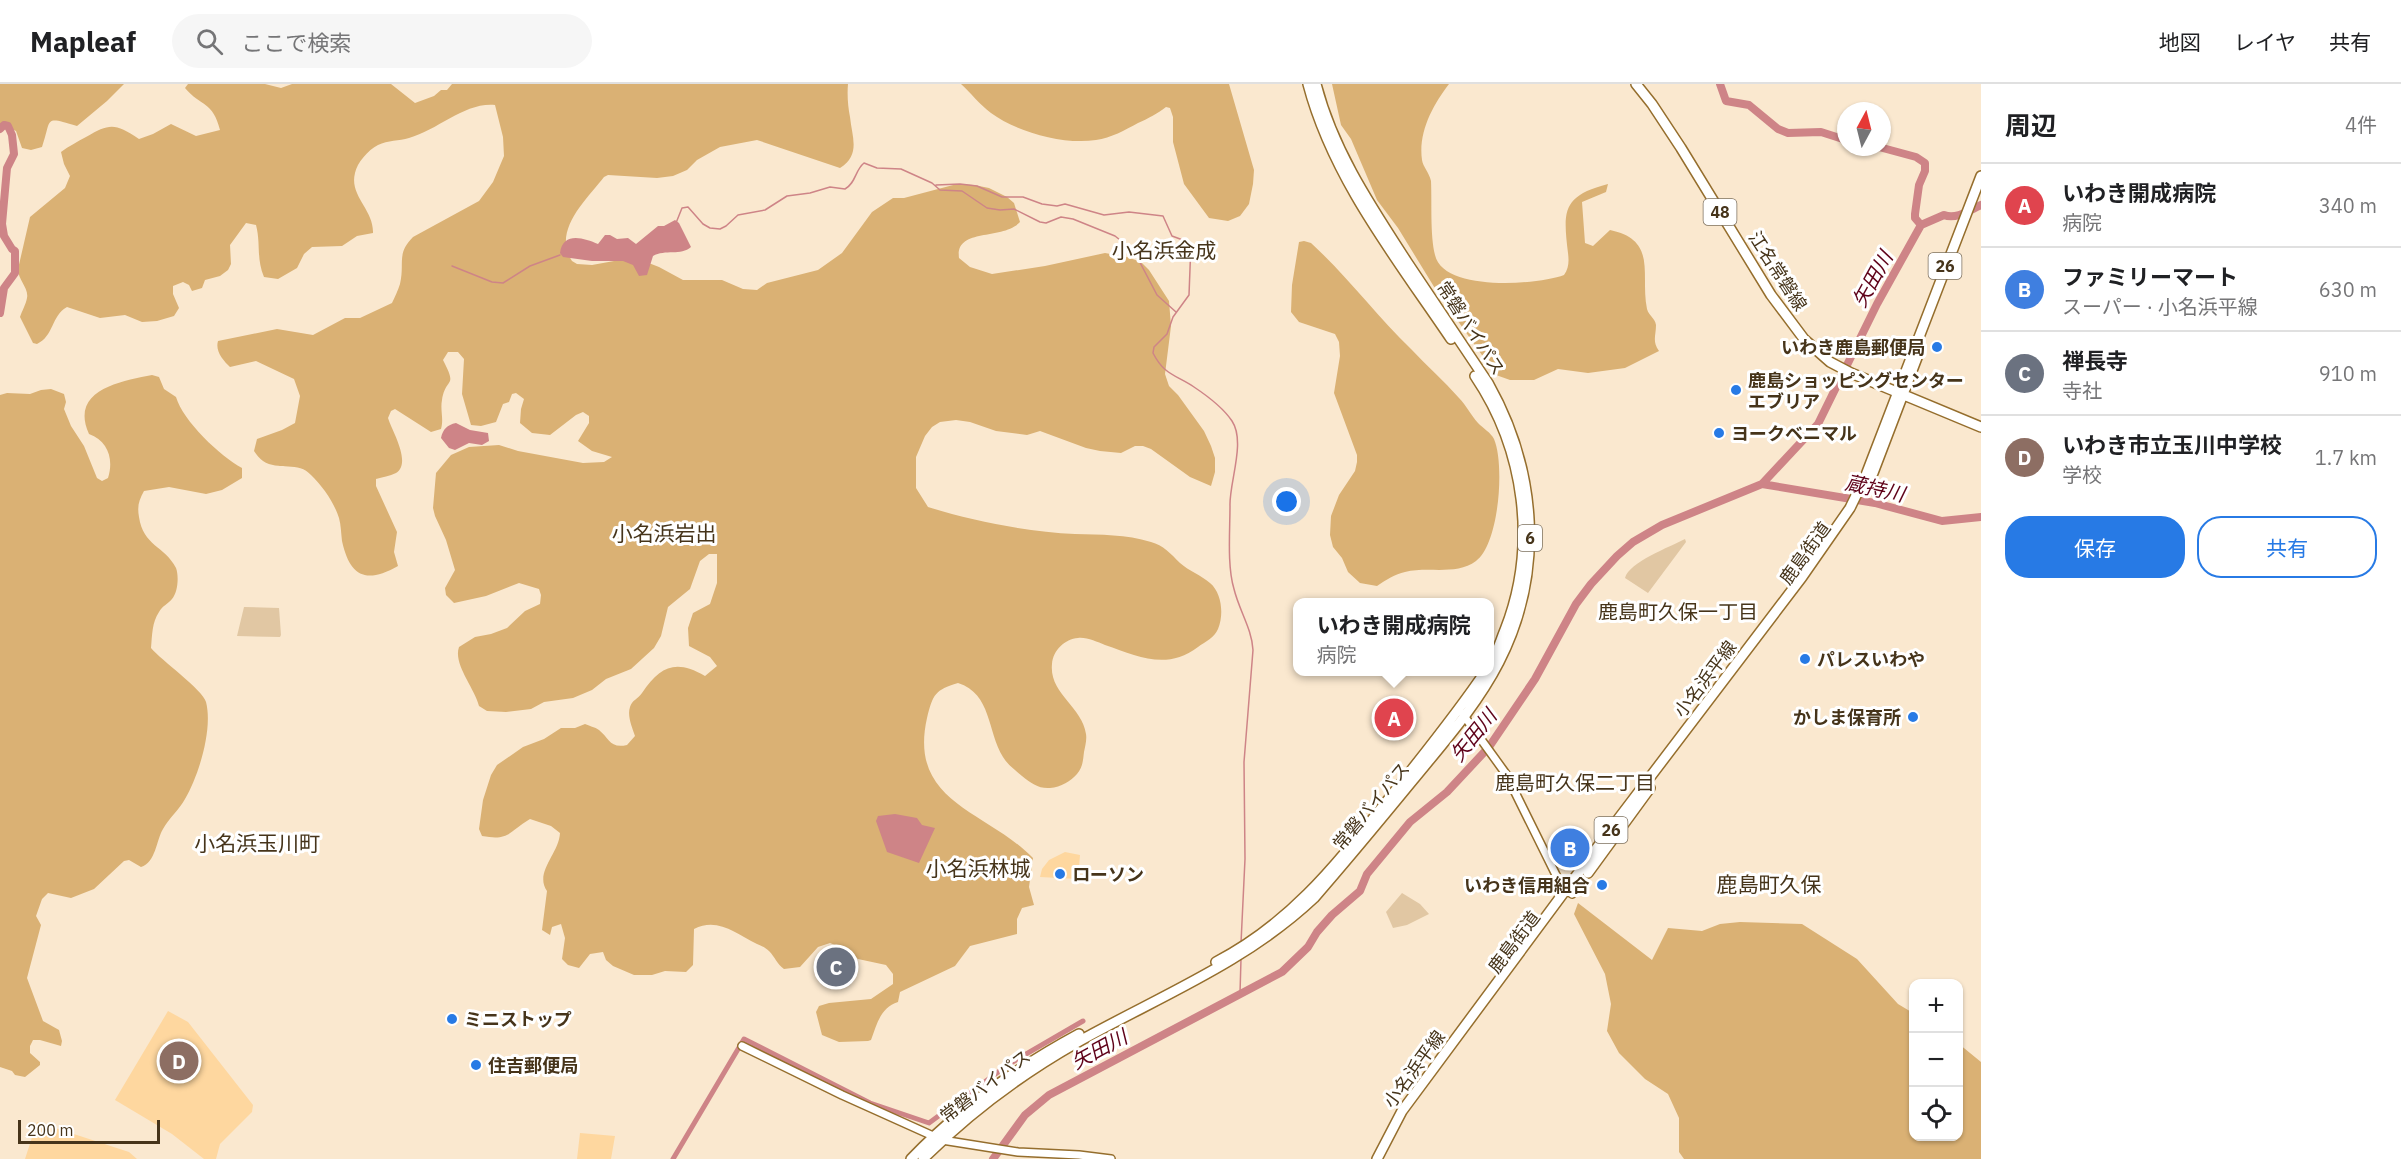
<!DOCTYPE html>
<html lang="ja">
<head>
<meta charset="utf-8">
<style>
	:root { --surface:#fff; --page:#f6f6f6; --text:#202124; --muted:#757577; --line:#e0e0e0; --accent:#277ae5 }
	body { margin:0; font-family:"IBM Plex Sans","Noto Sans JP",sans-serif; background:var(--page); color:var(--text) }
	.controls { position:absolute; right:18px; bottom:18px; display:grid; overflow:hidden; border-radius:12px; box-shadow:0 2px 4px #0004 }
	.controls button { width:54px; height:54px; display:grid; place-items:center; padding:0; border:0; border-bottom:2px solid var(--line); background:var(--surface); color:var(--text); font:30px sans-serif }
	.compass { position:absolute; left:1837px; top:18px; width:54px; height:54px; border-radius:50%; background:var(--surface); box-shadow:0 2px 4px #0004; rotate:7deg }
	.scale { position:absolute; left:18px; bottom:15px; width:142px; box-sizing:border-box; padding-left:6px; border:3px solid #46341a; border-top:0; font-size:16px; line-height:21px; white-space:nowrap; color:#46341a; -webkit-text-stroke:4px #fff; paint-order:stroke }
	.you { position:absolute; left:1287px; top:418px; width:21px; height:21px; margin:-15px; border:4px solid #fff; border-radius:50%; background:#1a73e8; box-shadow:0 0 0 9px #1a73e833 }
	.badge { display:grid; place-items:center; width:39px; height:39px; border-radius:50%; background:var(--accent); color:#fff; font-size:20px; font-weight:700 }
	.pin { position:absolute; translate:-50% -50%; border:3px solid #fff; box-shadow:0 2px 6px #0006 }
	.popup { position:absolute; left:1293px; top:514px; width:201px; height:78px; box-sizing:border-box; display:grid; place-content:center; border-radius:12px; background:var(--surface); filter:drop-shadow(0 2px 4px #0005); font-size:20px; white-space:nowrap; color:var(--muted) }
	.popup b { font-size:22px; color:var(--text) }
	.popup::after { content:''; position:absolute; left:50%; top:100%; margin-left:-12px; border:12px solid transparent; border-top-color:var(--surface) }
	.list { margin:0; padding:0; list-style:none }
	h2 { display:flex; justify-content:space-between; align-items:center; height:78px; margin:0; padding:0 24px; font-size:26px }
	h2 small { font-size:20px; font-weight:400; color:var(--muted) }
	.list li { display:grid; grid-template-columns:39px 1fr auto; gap:18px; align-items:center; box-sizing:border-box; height:84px; padding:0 24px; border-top:2px solid var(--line) }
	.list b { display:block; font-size:22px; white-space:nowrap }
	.list p { margin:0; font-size:20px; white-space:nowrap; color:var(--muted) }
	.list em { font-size:20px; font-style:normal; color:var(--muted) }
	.actions { display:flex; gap:12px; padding:18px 24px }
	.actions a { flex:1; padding:14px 0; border:2px solid var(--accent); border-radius:24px; text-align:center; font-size:21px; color:var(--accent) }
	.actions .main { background:var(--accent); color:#fff }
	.icon { flex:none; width:33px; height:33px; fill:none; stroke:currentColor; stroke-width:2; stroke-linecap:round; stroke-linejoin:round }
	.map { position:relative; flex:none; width:1981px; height:1075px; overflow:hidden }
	header { display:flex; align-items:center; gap:36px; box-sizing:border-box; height:84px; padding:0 30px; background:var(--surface); border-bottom:2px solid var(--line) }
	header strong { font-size:28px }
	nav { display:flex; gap:33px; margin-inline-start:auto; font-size:21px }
	.search { width:420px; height:54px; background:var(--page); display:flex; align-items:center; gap:15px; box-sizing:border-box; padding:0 21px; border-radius:33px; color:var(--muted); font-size:22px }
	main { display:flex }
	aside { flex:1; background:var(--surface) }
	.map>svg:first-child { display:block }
</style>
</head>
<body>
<header>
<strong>Mapleaf</strong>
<div class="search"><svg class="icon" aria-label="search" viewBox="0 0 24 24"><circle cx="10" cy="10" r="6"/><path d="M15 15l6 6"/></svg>ここで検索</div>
<nav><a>地図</a><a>レイヤ</a><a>共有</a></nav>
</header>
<main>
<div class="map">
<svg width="1981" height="1075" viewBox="0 0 1981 1075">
	<rect width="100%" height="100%" fill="#fae8cf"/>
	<path fill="#fed79f" d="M1065 768 1080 771 1078 795 1040 793 1042 785 1049 776Z
		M168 927 188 938 253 1021 252 1028 220 1060 216 1075H204L172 1050 115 1016Z
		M37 1038 129 1068 137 1075H25Z
		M580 1049 615 1052 611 1075H577Z"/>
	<path fill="#e1c7a3" d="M1685 455 1686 458 1648 509 1625 494C1629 478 1670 463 1685 455Z
		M244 523 279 524 281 551 280 553 237 552Z
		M1402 809 1420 820 1429 830 1407 841 1393 844 1386 828Z"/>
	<path fill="#dab174" d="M0 0H124L107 17 77 42C43 32 52 34 42 63L31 66 22 64 16 47 6 42 0 44Z
		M188 0H265L281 4 292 0H391L415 19 434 12 441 6H447L452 0H848C847 11 848 23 850 33 852 53 861 71 840 84L757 56 720 63 697 76 687 86 673 92 657 94 608 91 604 93C586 116 552 147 572 177L577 180 592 181 625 175 641 176 659 183 683 196H722L743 205 757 206 767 199 818 186 842 169 872 128 893 114H904L957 100 974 101 989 104 1007 113 1014 119 1020 138C1002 157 955 143 959 174L970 183 992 190 1045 182 1105 169 1127 173 1141 178 1149 186 1169 217 1171 242 1165 290 1169 302 1178 311 1204 347 1211 362 1215 374V388L1211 402 1190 393 1151 365 1143 362H1135L1121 369 1100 367 1086 364 1040 347 1027 351 996 347 970 338 956 336 940 338 932 343 925 352 916 373V404L928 423C973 437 1028 448 1075 450 1101 451 1126 450 1151 458 1163 461 1171 470 1180 479 1189 487 1201 491 1210 499 1222 509 1224 531 1218 545 1215 553 1205 558 1198 563 1166 587 1138 572 1105 561 1097 558 1087 553 1078 554 1065 555 1053 566 1052 580 1049 610 1082 622 1086 650 1087 656 1085 663 1084 668 1083 676 1083 683 1077 690 1071 697 1061 703 1050 704 1039 705 1031 699 1022 692 1015 686 1008 681 1003 673 987 647 992 610 958 599 935 606 933 610 927 634 908 719 986 726 1033 774L1029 803 1034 821 1022 824 1017 835V850L970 862 955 882 900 908 898 918C880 924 877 940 871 956L868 957 839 958 822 951 816 928 819 922 829 919 871 915 893 900V890L886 881 858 875 845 865 830 859 818 863 800 883 784 885C777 880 775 873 769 867 765 863 761 862 757 860 736 850 718 833 694 845L693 881 686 888 665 887 652 891H634L613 882 606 876 603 868 590 870 579 884 568 881 562 875 565 854 561 840 552 843 550 851 542 846 547 807C534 788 559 770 560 749L551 742 530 735C508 748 510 757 482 752L479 745 483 716 491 691 497 681 523 663 544 655 561 644H575L585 640C589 642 595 643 599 646 609 654 610 665 627 661L635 652C632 643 627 632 630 623 632 616 638 615 642 609 660 582 676 575 705 592L717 582 710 573 689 562 688 544 693 529 710 520 717 499V470H709L700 477 690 505 668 523 661 552 654 564 631 585 606 595 592 606 573 614 544 618 531 625 506 628 487 627 479 622C474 603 453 580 459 563L475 553 491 550 507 544 525 527 540 520 541 511 539 505 519 499 486 512 454 519 446 511 445 504 455 486 446 456 435 432 433 424 436 389 451 371 469 363 499 361 518 367 583 379 604 378 612 373 592 367 578 357 589 339V332L583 328 576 331 550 351 532 349 520 339 521 325 524 315 516 309 512 310 509 318 503 320 496 338 481 342 471 341 462 310 464 275 458 268H448L443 276C458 305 446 292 442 316 440 326 444 335 441 345L431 348 395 325 391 327 388 334C392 347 412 379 396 389 390 392 382 393 376 395V402L397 448 394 468 398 482C366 500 350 493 342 457 341 449 341 441 339 434 334 418 323 403 311 391 299 377 278 387 263 377 260 375 256 370 254 367L257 355 282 346 295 339 300 312 294 295 256 277 230 283C223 276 215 267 218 257L277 245 313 251 345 234H360L392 219C395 213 398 206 400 200 405 179 396 170 413 153L479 117 493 98 504 72 503 53 495 21C465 18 438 46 409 54 399 57 388 56 378 61 368 66 357 79 355 89 349 112 374 126 373 149L357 152 342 162 312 163 304 170 297 184 278 195 264 193C256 174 261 160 256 141L246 139 230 161 231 180 228 186 220 192 205 196 202 204 192 207 189 201 183 198 173 202V210L179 224 174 232 157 237 142 238 125 231 100 234 67 223C51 232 54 252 37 260L33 259 20 233C22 227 26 220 27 214 29 204 18 196 18 185L30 133 65 104 70 92 64 80 61 68C69 62 77 58 86 53 110 39 115 39 139 55L153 50 171 40 196 52 220 46C213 17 201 23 185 4Z
		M961 0H1229L1254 86 1253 100 1249 120 1240 132 1228 137 1209 134 1184 100 1173 58V33L1170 24 1166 23C1157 30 1149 34 1138 39 1125 46 1111 54 1096 56 1063 61 1017 48 991 29 980 21 971 9 961 0Z
		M1332 0H1449C1433 21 1418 48 1422 76 1423 83 1429 88 1431 97 1432 118 1430 151 1435 171 1443 208 1538 201 1564 191 1569 184 1569 177 1568 169 1563 127 1562 112 1608 100L1606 108 1582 118 1585 159 1593 162 1610 146C1658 156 1640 190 1647 225 1649 232 1655 234 1656 241 1656 252 1652 257 1659 267L1625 284 1588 289 1558 285 1534 296H1510L1496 291 1436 206 1398 144 1377 116 1351 55 1341 41Z
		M1304 157 1311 159C1347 192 1376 231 1411 265 1427 282 1444 297 1459 314 1466 321 1471 331 1478 339 1483 344 1491 349 1494 355 1505 381 1499 460 1476 477 1456 492 1428 482 1405 488 1395 490 1386 496 1377 502L1360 499 1348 488 1342 474 1333 463 1330 451 1331 432 1339 411 1355 387 1357 378V371L1334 309 1340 272 1339 258 1335 250 1299 238 1291 228 1292 201 1299 158Z
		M152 291 159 293 164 305 176 313C183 337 220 372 242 384V394L222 406 206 410 169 403 144 407C139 416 137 422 139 433 143 462 165 462 176 484 179 492 178 508 172 515 168 520 162 522 159 528 152 538 152 552 151 564 161 576 203 606 206 618 213 645 199 691 185 715 179 726 169 734 163 745 156 757 156 778 141 783L129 776 124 777 94 805 71 814 48 809 42 815 36 832 41 841 27 894 43 937 59 946 62 957 61 962 40 956H33L30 962V969L40 978V981L25 993 15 991 12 987 0 983V311L7 309 30 310 41 306 51 305 64 310 66 318 64 325 71 342 84 362 97 394 102 397 108 394C114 375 108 357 89 350 69 306 121 297 152 291Z
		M1578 819 1652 876 1668 844 1702 847 1720 840 1740 838 1802 840 1857 875 1898 920 1913 929 1914 1052H1958L1959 960 1981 978V1075H1684L1679 1068V1034L1668 1010 1645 995 1619 969 1607 947 1611 920 1605 890 1574 830Z"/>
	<path fill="#ce8487" d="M675 136 679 139 691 163C681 172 665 165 653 172L647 191 639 192 633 181 623 177H592L563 173 560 169C563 147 584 154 598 160L605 151H610L617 155 628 154 636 160 658 142H664Z
		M456 339 470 346 488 349 489 357 482 361 469 359 455 366 449 364 441 354C443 345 447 341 456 339Z
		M895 730 917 734 922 741 935 744 919 779 887 768 876 737 878 732Z"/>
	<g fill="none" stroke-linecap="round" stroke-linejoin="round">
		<path stroke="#ce8487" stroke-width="1.5" d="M936 101 960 100 977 102 1002 113H1023L1042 120 1057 122 1065 120 1104 131 1129 128 1163 132 1172 152 1191 159 1189 211 1173 233 1167 250 1154 263 1153 269C1164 291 1176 291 1194 303 1206 311 1224 325 1232 337 1246 358 1229 399 1230 422 1230 447 1227 482 1234 505 1239 526 1252 545 1253 566L1244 678 1245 775 1241 859
			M676 139 682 124 688 123 703 140 710 144 720 145 726 142 738 131 765 126 787 112 810 109 830 103 845 105C856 99 855 86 864 79L877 84 901 85 932 99 940 106 962 107 987 124 1000 126 1014 125 1040 138 1046 139 1061 133 1073 135 1115 152 1134 167 1157 211 1176 228
			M452 182 492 198 503 199 530 182 560 171
			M1240 909 1241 875"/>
		<path stroke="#ce8487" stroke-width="5" d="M673 1075 744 955 870 1019 929 1039 1009 980 1083 937"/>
		<path stroke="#ce8487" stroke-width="8" d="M1720 0 1726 17 1749 21 1778 45 1788 49 1821 48 1846 56
			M0 45 4 41 8 42 12 51 14 70 7 84 2 140 4 152 12 165 15 167V189L4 204 0 229
			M1879 63 1916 73 1925 79V87L1919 101 1915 130V134L1921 141
			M1762 400 1875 419 1942 437 1981 433
			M993 1075 1025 1031 1049 1011 1282 888 1308 863 1317 848 1332 831 1360 807 1367 790 1410 738 1447 708 1489 663 1535 595 1576 520 1591 500 1617 472 1633 458 1662 441 1762 400 1818 340 1877 220 1921 141 1944 131C1956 136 1970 126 1981 121"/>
		<defs>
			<path id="tertiary" d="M1462 629 1506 690 1561 801 1572 810
				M742 962 842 1011 942 1056 1018 1068 1079 1071 1111 1075"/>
			<path id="primary" d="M1636 0 1652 20 1681 64 1771 211 1804 255 1830 278 1851 289 1981 343
				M1873 389 1918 271
				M1588 789 1650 704
				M1377 1075 1402 1027 1619 734 1802 493 1850 424 1866 391 1981 92"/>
			<path id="trunk" d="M1308 0C1333 95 1397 175 1451 255
				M1475 292C1525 366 1538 462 1505 546 1500 558 1497 570 1490 580
				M1216 878C1293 838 1338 778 1391 712 1423 671 1456 631 1485 588
				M911 1075C959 1025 1018 983 1079 950
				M923 1075C968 1030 1020 991 1076 959 1158 913 1245 879 1314 814 1348 775 1381 735 1413 696 1444 658 1477 621 1499 578 1545 488 1537 386 1488 299 1461 259 1434 218 1407 178 1370 121 1333 66 1316 0"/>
		</defs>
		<use href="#tertiary" stroke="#956e2d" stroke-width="10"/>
		<use href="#primary" stroke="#956e2d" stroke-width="12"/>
		<use href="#trunk" stroke="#956e2d" stroke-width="12"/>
		<use href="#tertiary" stroke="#fff" stroke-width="7"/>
		<use href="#primary" stroke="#fff" stroke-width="9"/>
		<use href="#trunk" stroke="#fff" stroke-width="9"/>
	</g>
	<g fill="#277ae5" stroke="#fff" stroke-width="2">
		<circle cx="1937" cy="263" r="6"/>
		<circle cx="1736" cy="306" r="6"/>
		<circle cx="1719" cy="349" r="6"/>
		<circle cx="1805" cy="575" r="6"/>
		<circle cx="1913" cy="633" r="6"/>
		<circle cx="1060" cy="790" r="6"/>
		<circle cx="1602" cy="801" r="6"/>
		<circle cx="452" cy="935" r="6"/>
		<circle cx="476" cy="981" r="6"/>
	</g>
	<g text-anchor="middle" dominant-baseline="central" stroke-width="6" stroke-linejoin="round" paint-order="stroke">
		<g fill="#fff" stroke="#7e715f" stroke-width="1.5">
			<rect x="1703.5" y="115" width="33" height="26" rx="4.5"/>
			<rect x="1928.5" y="169" width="33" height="26" rx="4.5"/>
			<rect x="1518" y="441" width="24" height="26" rx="4.5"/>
			<rect x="1594.5" y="733" width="33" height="26" rx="4.5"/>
		</g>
		<g font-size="16" font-weight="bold" fill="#46341a">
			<text x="1720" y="128">48</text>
			<text x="1945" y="182">26</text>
			<text x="1530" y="454">6</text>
			<text x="1611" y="746">26</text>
		</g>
		<g font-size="18" fill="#46341a" stroke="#fff">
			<text transform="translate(1778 187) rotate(57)">江名常磐線</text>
			<text transform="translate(1471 244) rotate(57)">常磐バイパス</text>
			<text transform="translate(1805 469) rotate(-54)">鹿島街道</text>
			<text transform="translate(1705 595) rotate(-53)">小名浜平線</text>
			<text transform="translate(1371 722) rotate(-50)">常磐バイパス</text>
			<text transform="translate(1514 858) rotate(-53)">鹿島街道</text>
			<text transform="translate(1414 985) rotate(-54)">小名浜平線</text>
			<text transform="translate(985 1002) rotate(-37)">常磐バイパス</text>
		</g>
		<g font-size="18" font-weight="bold" fill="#46341a" stroke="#fff" text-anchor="start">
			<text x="1925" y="263" text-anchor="end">いわき鹿島郵便局</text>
			<text x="1748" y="296">鹿島ショッピングセンター<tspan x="1748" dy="21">エブリア</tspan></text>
			<text x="1731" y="349">ヨークベニマル</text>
			<text x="1817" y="575">パレスいわや</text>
			<text x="1901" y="633" text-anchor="end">かしま保育所</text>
			<text x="1072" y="790">ローソン</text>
			<text x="1590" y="801" text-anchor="end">いわき信用組合</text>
			<text x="464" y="935">ミニストップ</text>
			<text x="488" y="981">住吉郵便局</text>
		</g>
		<g font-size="20" font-style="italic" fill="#5f0219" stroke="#fff">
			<text transform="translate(1872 195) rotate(-61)">矢田川</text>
			<text transform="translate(1875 404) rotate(12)">蔵持川</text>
			<text transform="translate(1473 651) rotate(-51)">矢田川</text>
			<text transform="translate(1099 965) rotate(-28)">矢田川</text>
		</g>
		<g font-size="20" fill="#46341a" stroke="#fff">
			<text x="1678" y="527">鹿島町久保一丁目</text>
			<text x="1575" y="698">鹿島町久保二丁目</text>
		</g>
		<g font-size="21" fill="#46341a" stroke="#fff">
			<text x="1164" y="166">小名浜金成</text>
			<text x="664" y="449">小名浜岩出</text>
			<text x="257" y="759">小名浜玉川町</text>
			<text x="978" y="784">小名浜林城</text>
			<text x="1769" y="800">鹿島町久保</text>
		</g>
	</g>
</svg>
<div class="controls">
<button>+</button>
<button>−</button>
<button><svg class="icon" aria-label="locate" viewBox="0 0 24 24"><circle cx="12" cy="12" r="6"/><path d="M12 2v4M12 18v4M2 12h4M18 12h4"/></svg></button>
</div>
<svg class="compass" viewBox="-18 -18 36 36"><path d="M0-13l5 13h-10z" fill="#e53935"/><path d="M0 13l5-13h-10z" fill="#757577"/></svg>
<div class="scale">200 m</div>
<div class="you"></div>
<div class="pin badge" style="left:1394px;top:634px;background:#e0444e">A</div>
<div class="popup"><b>いわき開成病院</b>病院</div>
<div class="pin badge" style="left:1570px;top:764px;background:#3f7fe0">B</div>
<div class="pin badge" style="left:836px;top:883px;background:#6b7280">C</div>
<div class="pin badge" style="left:179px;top:977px;background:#8d6e63">D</div>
</div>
<aside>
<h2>周辺<small>4件</small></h2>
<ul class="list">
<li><span class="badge" style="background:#e0444e">A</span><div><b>いわき開成病院</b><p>病院</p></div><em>340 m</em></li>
<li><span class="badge" style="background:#3f7fe0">B</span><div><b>ファミリーマート</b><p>スーパー · 小名浜平線</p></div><em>630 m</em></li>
<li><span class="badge" style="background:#6b7280">C</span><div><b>禅長寺</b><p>寺社</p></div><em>910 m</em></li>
<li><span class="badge" style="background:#8d6e63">D</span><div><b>いわき市立玉川中学校</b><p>学校</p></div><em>1.7 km</em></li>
</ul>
<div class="actions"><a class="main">保存</a><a>共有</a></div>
</aside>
</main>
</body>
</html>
